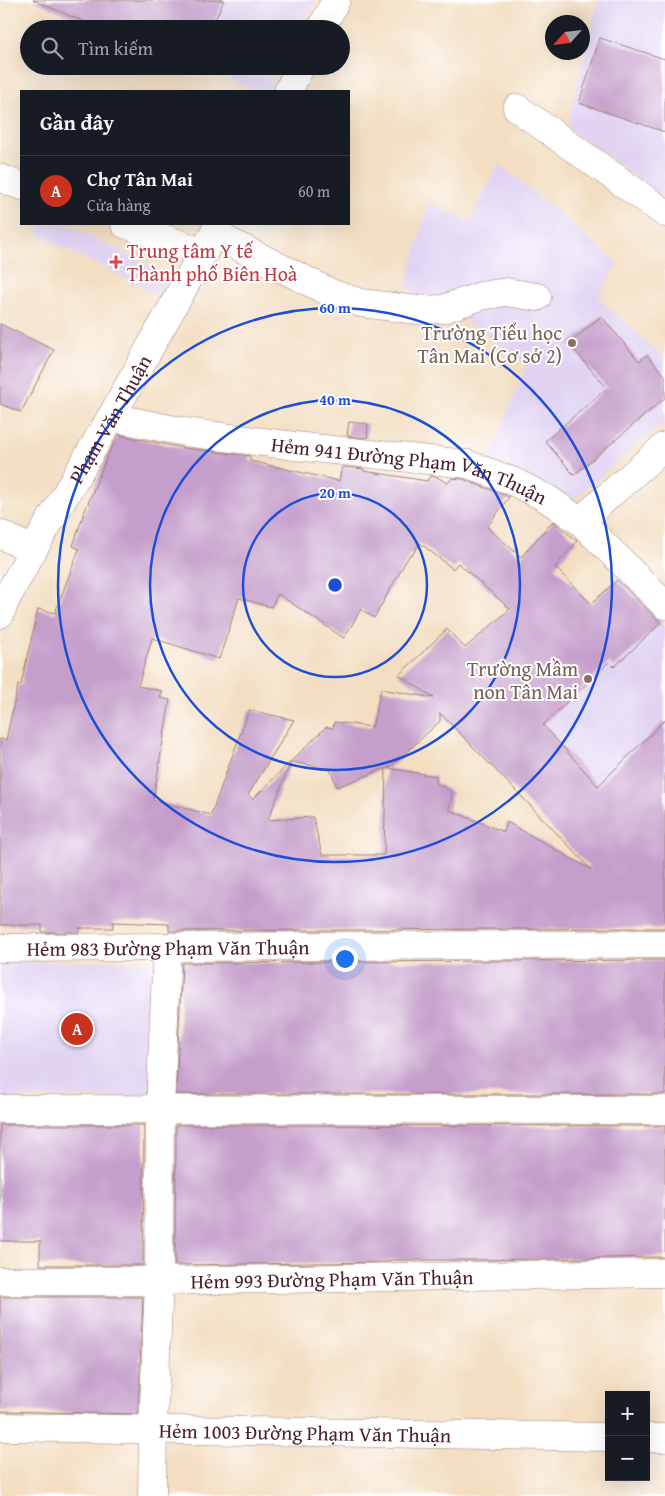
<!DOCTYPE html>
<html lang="vi">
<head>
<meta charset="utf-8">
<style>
	:root { --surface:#171b24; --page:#242831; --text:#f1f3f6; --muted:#9ea1a6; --line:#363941; --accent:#c8321e }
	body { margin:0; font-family:"Gentium Book Plus",serif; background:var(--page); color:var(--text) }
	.controls { position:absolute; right:15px; bottom:15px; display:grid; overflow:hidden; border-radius:0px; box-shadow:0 5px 20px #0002 }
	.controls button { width:45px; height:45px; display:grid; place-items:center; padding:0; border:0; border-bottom:1px solid var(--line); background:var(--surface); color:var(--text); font:25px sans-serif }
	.compass { position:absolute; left:545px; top:15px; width:45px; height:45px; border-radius:50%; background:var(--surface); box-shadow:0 5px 20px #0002; rotate:243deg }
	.you { position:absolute; left:344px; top:958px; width:18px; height:18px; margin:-12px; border:4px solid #fff; border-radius:50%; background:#1a73e8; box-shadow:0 0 0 8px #1a73e833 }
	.badge { display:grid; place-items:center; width:32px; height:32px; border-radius:50%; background:var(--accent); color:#fff; font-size:16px; font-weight:700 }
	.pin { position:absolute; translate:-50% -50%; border:2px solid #fff; box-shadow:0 1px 5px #0006 }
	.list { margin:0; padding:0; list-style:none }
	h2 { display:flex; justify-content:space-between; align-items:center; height:65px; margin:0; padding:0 20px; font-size:21px }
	h2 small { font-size:16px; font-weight:400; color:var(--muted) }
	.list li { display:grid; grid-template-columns:32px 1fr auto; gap:15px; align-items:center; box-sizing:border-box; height:70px; padding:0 20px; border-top:1px solid var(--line) }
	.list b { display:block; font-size:19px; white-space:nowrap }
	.list p { margin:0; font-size:16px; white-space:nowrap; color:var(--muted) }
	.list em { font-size:16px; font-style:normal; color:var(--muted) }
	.icon { flex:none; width:28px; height:28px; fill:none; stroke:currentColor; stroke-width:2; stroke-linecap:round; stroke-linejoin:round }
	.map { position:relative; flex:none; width:665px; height:1496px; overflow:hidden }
	.search { position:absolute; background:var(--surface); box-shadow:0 5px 20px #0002; left:20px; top:20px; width:330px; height:55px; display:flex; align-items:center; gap:12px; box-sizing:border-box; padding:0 18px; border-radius:28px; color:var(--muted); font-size:19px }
	.panel { position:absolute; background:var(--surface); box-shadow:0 5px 20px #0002; left:20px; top:90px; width:330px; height:135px; border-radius:0px }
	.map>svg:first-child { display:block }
</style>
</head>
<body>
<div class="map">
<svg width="665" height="1496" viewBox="0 0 665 1496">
	<rect width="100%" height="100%" fill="#fff"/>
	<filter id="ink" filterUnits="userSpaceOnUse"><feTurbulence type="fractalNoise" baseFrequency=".02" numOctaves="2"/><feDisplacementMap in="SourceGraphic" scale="10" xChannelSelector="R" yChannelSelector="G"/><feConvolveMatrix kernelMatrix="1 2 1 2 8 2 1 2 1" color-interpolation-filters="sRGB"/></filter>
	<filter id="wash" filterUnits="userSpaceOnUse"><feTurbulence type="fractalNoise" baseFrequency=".0096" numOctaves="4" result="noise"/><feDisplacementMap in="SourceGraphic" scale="20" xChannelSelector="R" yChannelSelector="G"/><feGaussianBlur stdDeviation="1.12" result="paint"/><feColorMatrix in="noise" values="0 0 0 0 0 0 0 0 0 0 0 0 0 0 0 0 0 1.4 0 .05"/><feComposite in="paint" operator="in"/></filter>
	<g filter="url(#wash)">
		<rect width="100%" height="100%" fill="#f3dec2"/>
		<path fill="#e1d4f3" d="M53 0H316L301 29H101L50 8Z
			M598 0H665V198L567 128Z
			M194 66H281L268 91H257Z
			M498 163 618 263 598 298 665 359V421L570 502 490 458 526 365 476 327 405 288 429 202 470 222Z
			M41 224H66L170 276 160 296 36 234Z
			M619 577 665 627V797L580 857 457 730Z
			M153 961 155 1097 0 1098V962Z"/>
		<g id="blocks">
			<path fill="#c59ecb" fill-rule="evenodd" d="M33 0H224L211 29H101Z
				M600 38 665 59V132L579 103Z
				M601 316 639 361 647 355 665 375V398L574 475 545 441 607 388 569 344Z
				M0 324 54 350 21 412 0 404Z
				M349 422 368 424 367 438 347 436Z
				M119 435 183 448 250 456V461L339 481 342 467 364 469V471L427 481 430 476 437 477 448 483 452 478 463 479 509 497 487 527 521 557 553 521 577 541 555 567 591 604 617 580 661 623 614 667 609 662 543 725 598 786 665 720V928L169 931V924L113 922V928H79V932H42V925H0V739L6 740 18 685H21L38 609 55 613 79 549 73 546 84 513 109 452ZM420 543 453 569 458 563 510 609 465 648 447 629 399 675 434 698 381 689 372 727 334 722 333 728 326 727 253 799 248 795 294 720 249 710 211 815 153 800 170 700 160 698 162 691 138 686 152 638 219 659 239 598 271 607 278 594 344 638 361 609 374 618 410 554 412 555ZM440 713 522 797 592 870 507 822 504 832 449 810 452 792 436 783V776L387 768 392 766 440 721ZM291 762 330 769 337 787 386 768 384 855H322L313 817 268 820Z
				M665 960V1094H176L182 963Z
				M0 1125H144L143 1265H40V1241H0Z
				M176 1125 665 1126V1257L469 1260H389V1262L175 1265Z
				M0 1297H143L138 1414 0 1411Z"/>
		</g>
	</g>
	<g filter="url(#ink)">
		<use href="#blocks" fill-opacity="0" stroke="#9e7e76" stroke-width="1"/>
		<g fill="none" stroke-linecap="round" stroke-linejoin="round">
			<defs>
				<g id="minor">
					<path d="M517 108 665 213"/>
					<path d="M0 178 21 186"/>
					<path d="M125 224 204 253"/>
					<path d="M214 234 331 293 361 303 417 310 443 309 481 296 506 292 537 297"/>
					<path id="s1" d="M111 417 185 432 295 446 467 464 512 481 546 498 580 521 665 605"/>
					<path d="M580 521 665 446"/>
					<path d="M0 534 33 550"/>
					<path id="s2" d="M0 948 665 944"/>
					<path d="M0 1109 665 1110"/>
					<path id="s3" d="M0 1281H159L665 1273"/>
					<path id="s4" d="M0 1427 609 1437"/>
					<path d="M646 1438H665"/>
					<path d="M152 1496 153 1428 159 1281 160 1109 167 947"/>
				</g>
				<g id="major">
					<path d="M321 29 336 0"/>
					<path d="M288 91 301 66"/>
					<path id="s5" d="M0 614 6 599 33 550 111 417 219 224"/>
				</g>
			</defs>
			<use href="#minor" stroke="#9e7e76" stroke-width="29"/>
			<use href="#major" stroke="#9e7e76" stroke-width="29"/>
			<use href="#minor" stroke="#fff" stroke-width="28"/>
			<use href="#major" stroke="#fff" stroke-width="28"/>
		</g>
	</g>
	<g fill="none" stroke="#1d4ed8" stroke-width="2.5">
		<circle cx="335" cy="585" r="92"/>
		<circle cx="335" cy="585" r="185"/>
		<circle cx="335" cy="585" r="277"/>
	</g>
	<path fill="#e0444e" stroke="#fff" stroke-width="2" d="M113.5 254.5h5v5h5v5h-5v5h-5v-5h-5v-5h5z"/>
	<g fill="#8d6e63" stroke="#fff" stroke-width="2">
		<circle cx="572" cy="343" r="5"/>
		<circle cx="588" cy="679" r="5"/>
	</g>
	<g text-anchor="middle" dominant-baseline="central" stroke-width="4" stroke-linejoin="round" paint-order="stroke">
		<g font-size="20" fill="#be3a42" stroke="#fff" text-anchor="start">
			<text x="127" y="250">Trung tâm Y tế<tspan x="127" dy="23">Thành phố Biên Hoà</tspan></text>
		</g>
		<g font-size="20" fill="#785e54" stroke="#fff" text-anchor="end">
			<text x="562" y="332">Trường Tiểu học<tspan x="562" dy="23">Tân Mai (Cơ sở 2)</tspan></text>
			<text x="578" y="668">Trường Mầm<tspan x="578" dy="23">non Tân Mai</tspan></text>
		</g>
		<g font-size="20" fill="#4a1f2b" stroke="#fff">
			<text stroke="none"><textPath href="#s5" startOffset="224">Phạm Văn Thuận</textPath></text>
			<text stroke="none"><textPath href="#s1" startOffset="304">Hẻm 941 Đường Phạm Văn Thuận</textPath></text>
			<text stroke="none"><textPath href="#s2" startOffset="168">Hẻm 983 Đường Phạm Văn Thuận</textPath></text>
			<text stroke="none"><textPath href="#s3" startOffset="332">Hẻm 993 Đường Phạm Văn Thuận</textPath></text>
			<text stroke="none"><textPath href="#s4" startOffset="305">Hẻm 1003 Đường Phạm Văn Thuận</textPath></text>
		</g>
	</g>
	<circle cx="335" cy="585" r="8" fill="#1d4ed8" stroke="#fff" stroke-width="2.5"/>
	<g font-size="15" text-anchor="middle" font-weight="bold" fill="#1d4ed8" stroke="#fff" stroke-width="4" stroke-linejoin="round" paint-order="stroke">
		<text x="335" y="313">60 m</text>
		<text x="335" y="405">40 m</text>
		<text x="335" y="498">20 m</text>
	</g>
</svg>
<div class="controls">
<button>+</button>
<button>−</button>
</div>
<svg class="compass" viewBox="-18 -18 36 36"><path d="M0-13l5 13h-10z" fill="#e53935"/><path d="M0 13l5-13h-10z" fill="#9ea1a6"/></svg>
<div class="you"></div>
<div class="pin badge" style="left:77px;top:1029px">A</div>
<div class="search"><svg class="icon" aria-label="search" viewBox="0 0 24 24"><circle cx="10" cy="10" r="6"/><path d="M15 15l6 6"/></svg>Tìm kiếm</div>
<section class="panel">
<h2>Gần đây<small></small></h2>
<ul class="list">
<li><span class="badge">A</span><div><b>Chợ Tân Mai</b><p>Cửa hàng</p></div><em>60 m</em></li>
</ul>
</section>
</div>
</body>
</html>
